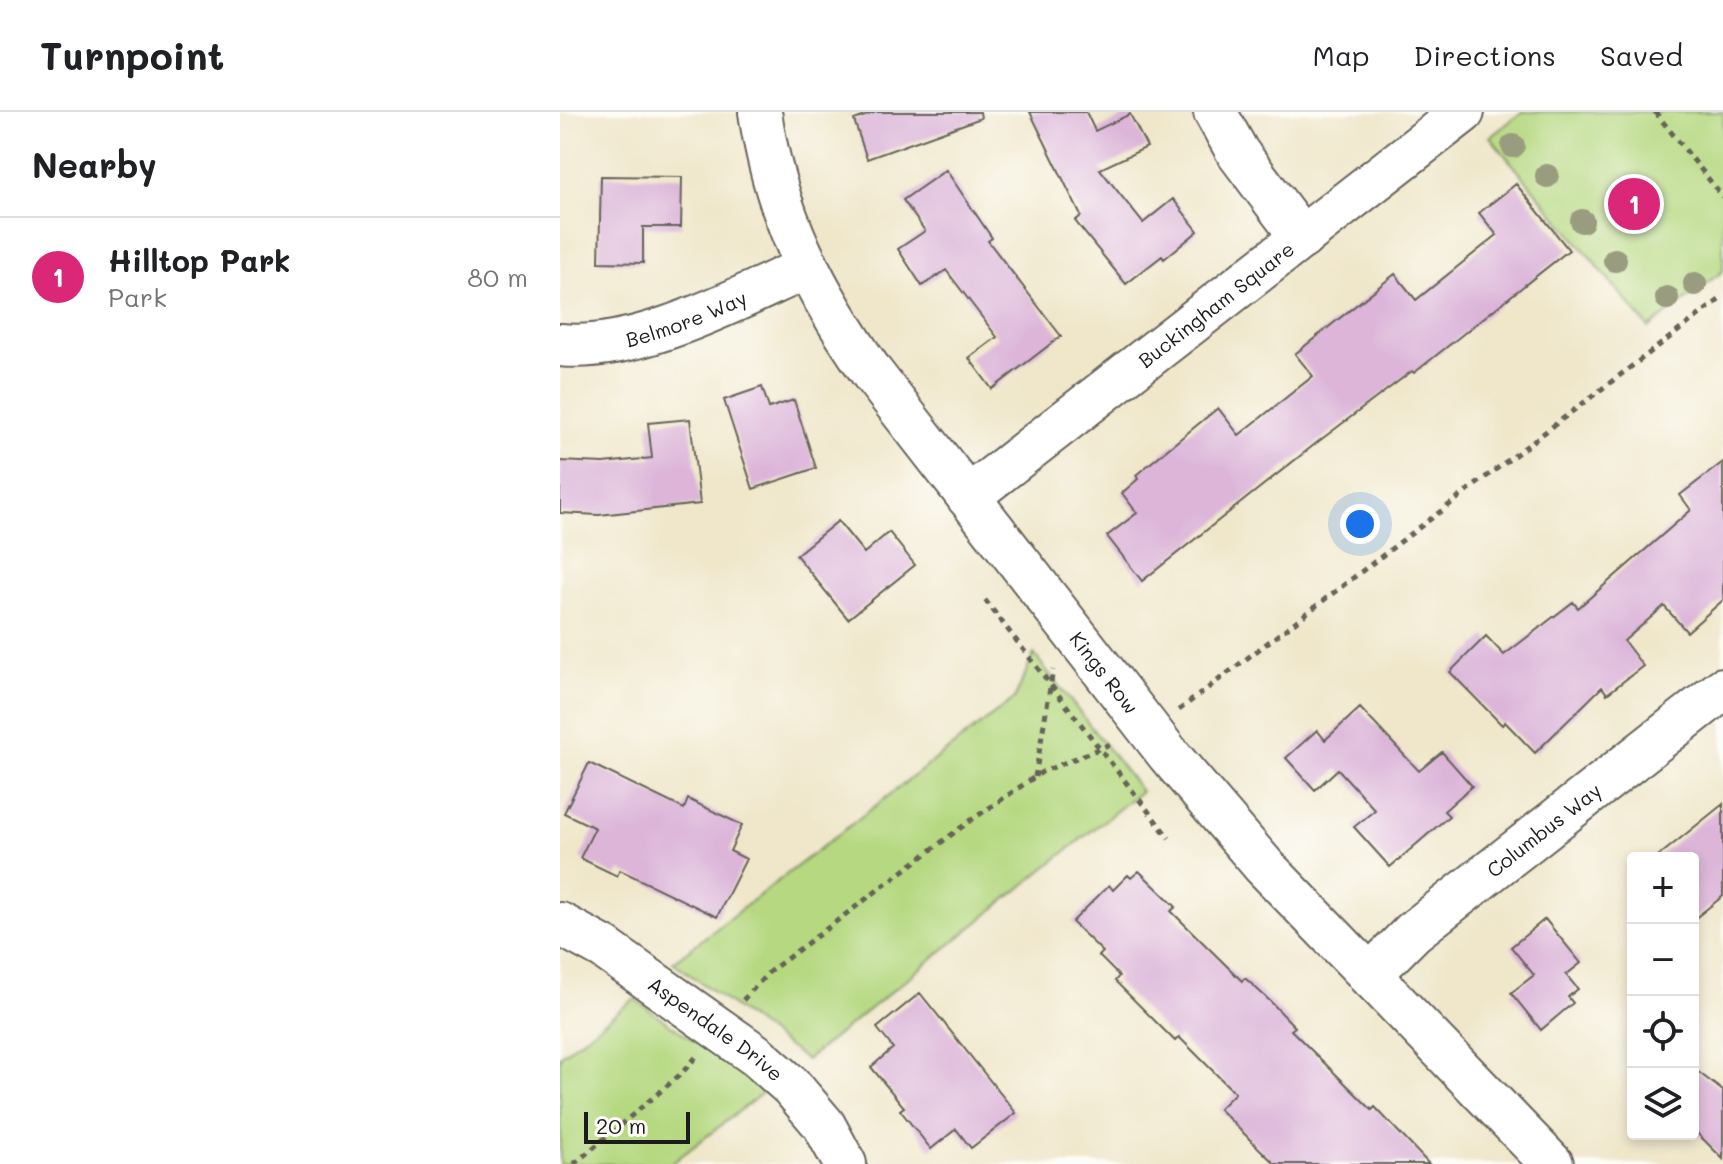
<!DOCTYPE html>
<html lang="en">
<head>
<meta charset="utf-8">
<style>
	:root { --surface:#fff; --page:#f6f6f6; --text:#202124; --muted:#757577; --line:#e0e0e0; --accent:#db2777 }
	body { margin:0; font-family:Mali,sans-serif; background:var(--page); color:var(--text) }
	.controls { position:absolute; right:24px; bottom:24px; display:grid; overflow:hidden; border-radius:8px; box-shadow:0 4px 12px #0003 }
	.controls button { width:72px; height:72px; display:grid; place-items:center; padding:0; border:0; border-bottom:2px solid var(--line); background:var(--surface); color:var(--text); font:40px sans-serif }
	.scale { position:absolute; left:24px; bottom:20px; width:106px; box-sizing:border-box; padding-left:8px; border:4px solid #1c1c1c; border-top:0; font-size:22px; line-height:28px; white-space:nowrap; color:#1c1c1c; -webkit-text-stroke:6px #fdfcf7; paint-order:stroke }
	.you { position:absolute; left:800px; top:412px; width:28px; height:28px; margin:-20px; border:6px solid #fff; border-radius:50%; background:#1a73e8; box-shadow:0 0 0 12px #1a73e833 }
	.badge { display:grid; place-items:center; width:52px; height:52px; border-radius:50%; background:var(--accent); color:#fff; font-size:26px; font-weight:700 }
	.pin { position:absolute; translate:-50% -50%; border:4px solid #fff; box-shadow:0 2px 8px #0006 }
	.list { margin:0; padding:0; list-style:none }
	h2 { display:flex; justify-content:space-between; align-items:center; height:104px; margin:0; padding:0 32px; font-size:34px }
	h2 small { font-size:26px; font-weight:400; color:var(--muted) }
	.list li { display:grid; grid-template-columns:52px 1fr auto; gap:24px; align-items:center; box-sizing:border-box; height:120px; padding:0 32px; border-top:2px solid var(--line) }
	.list b { display:block; font-size:30px; white-space:nowrap }
	.list p { margin:0; font-size:26px; white-space:nowrap; color:var(--muted) }
	.list em { font-size:26px; font-style:normal; color:var(--muted) }
	.icon { flex:none; width:44px; height:44px; fill:none; stroke:currentColor; stroke-width:2; stroke-linecap:round; stroke-linejoin:round }
	.map { position:relative; flex:none; width:1163px; height:1052px; overflow:hidden }
	header { display:flex; align-items:center; gap:48px; box-sizing:border-box; height:112px; padding:0 40px; background:var(--surface); border-bottom:2px solid var(--line) }
	header strong { font-size:38px }
	nav { display:flex; gap:44px; margin-inline-start:auto; font-size:28px }
	main { display:flex }
	aside { flex:1; background:var(--surface) }
	.map>svg:first-child { display:block }
</style>
</head>
<body>
<header>
<strong>Turnpoint</strong>
<nav><a>Map</a><a>Directions</a><a>Saved</a></nav>
</header>
<main>
<aside>
<h2>Nearby<small></small></h2>
<ul class="list">
<li><span class="badge">1</span><div><b>Hilltop Park</b><p>Park</p></div><em>80 m</em></li>
</ul>
</aside>
<div class="map">
<svg width="1163" height="1052" viewBox="0 0 1163 1052">
	<rect width="100%" height="100%" fill="#fdfcf7"/>
	<filter id="ink" filterUnits="userSpaceOnUse"><feTurbulence type="fractalNoise" baseFrequency=".0125" numOctaves="2"/><feDisplacementMap in="SourceGraphic" scale="16" xChannelSelector="R" yChannelSelector="G"/><feConvolveMatrix kernelMatrix="1 2 1 2 8 2 1 2 1" color-interpolation-filters="sRGB"/></filter>
	<filter id="wash" filterUnits="userSpaceOnUse"><feTurbulence type="fractalNoise" baseFrequency=".006" numOctaves="4" result="noise"/><feDisplacementMap in="SourceGraphic" scale="32" xChannelSelector="R" yChannelSelector="G"/><feGaussianBlur stdDeviation="1.8" result="paint"/><feColorMatrix in="noise" values="0 0 0 0 0 0 0 0 0 0 0 0 0 0 0 0 0 1.4 0 .05"/><feComposite in="paint" operator="in"/></filter>
	<g filter="url(#wash)">
		<rect width="100%" height="100%" fill="#f0e7cb"/>
		<path fill="#b5d880" stroke="#687a4e" stroke-width="2" d="M962 0H1163V159L1089 216 930 25Z
			M474 542 581 679 246 948 113 850 455 586Z
			M74 887 205 979 111 1052H0V944Z"/>
		<g id="blocks">
			<path fill="#dcb5d9" d="M316 0H420L421 6 307 47 294 8Z
				M470 0H526L535 19 570 2 587 35 540 57 583 111 613 87 638 119 604 147 602 144 566 172 515 109 521 104Z
				M386 58 432 126 428 129 501 224 432 277 409 246 437 225 386 158 362 174 338 137 365 119 343 88Z
				M41 64 122 65 121 115H83V151L39 150Z
				M956 72 1009 138 854 261 852 259 759 329 582 469 547 424 577 401 562 381 578 367 576 363 658 296 679 323 753 264 735 242 835 162 856 188 937 123 919 101Z
				M202 275 209 296 234 288 256 356 193 377 164 288Z
				M130 307 140 392 39 403 0 401V349L43 351 92 346 88 311Z
				M1163 350V488L1127 520 1104 494 1064 529 1083 554 1047 582 1042 575 975 641 945 610 942 613 890 560 926 524 944 543 1013 490 1018 496 1131 398 1120 383Z
				M278 409 304 441 329 420 355 453 288 507 236 443Z
				M800 596 859 659 882 640 912 674 884 699 889 704 830 755 794 715 815 698 778 657 755 678 726 646 757 618 765 628Z
				M29 651 124 697 128 687 182 713 170 739 186 747 157 805 60 758 57 764 20 746 35 716 4 701Z
				M1163 692V784L1133 808V746H1096Z
				M579 759 616 795 611 799 682 869 685 866 710 889 735 915 731 918 812 998 815 995 869 1052H715L659 997 675 981 619 925 615 929 555 869 559 864 539 844 543 840 512 810 549 773 553 778 568 763 571 766Z
				M985 807 1021 851 1006 863 1018 877 1008 885 1013 891 981 918 951 881 974 863 951 835Z
				M360 881 456 1001 411 1036 396 1017 371 1037 340 998 344 995 311 955 333 936 317 916Z
				M1133 956 1163 979V1047L1133 1017Z"/>
		</g>
	</g>
	<g filter="url(#ink)">
		<use href="#blocks" fill-opacity="0" stroke="#666359" stroke-width="2"/>
		<g fill="none" stroke-linecap="round" stroke-linejoin="round">
			<defs>
				<g id="minor">
					<path id="s1" d="M200 0C215 103 253 177 312 261L608 642 704 754 992 1052"/>
					<path d="M655 0 678 41 742 126"/>
					<path id="s2" d="M0 233C77 241 176 187 246 156"/>
					<path id="s3" d="M408 385 903 0"/>
					<path id="s4" d="M0 812 44 836 197 944 231 974 264 1013 285 1052"/>
					<path id="s5" d="M809 864 853 820 1163 577"/>
				</g>
			</defs>
			<use href="#minor" stroke="#666359" stroke-width="46"/>
			<path stroke="#666359" stroke-width="5" stroke-dasharray="6 6" stroke-linecap="butt" d="M1095 0 1163 85
				M425 488 609 726
				M619 598 1163 185
				M475 665 493 558
				M183 888 209 860 407 711 482 660 553 631
				M14 1052 121 962 136 945"/>
			<use href="#minor" stroke="#fff" stroke-width="42"/>
		</g>
		<g fill="#999c7e">
			<circle cx="953" cy="34" r="12"/>
			<circle cx="987" cy="64" r="12"/>
			<circle cx="1022" cy="109" r="12"/>
			<circle cx="1055" cy="148" r="12"/>
			<circle cx="1135" cy="172" r="12"/>
			<circle cx="1107" cy="186" r="12"/>
		</g>
	</g>
	<g text-anchor="middle" dominant-baseline="central" stroke-width="6" stroke-linejoin="round" paint-order="stroke">
		<g font-size="20" fill="#1c1c1c" stroke="#fdfcf7">
			<text stroke="none"><textPath href="#s3" startOffset="314">Buckingham Square</textPath></text>
			<text stroke="none"><textPath href="#s2" startOffset="130">Belmore Way</textPath></text>
			<text stroke="none"><textPath href="#s1" startOffset="666">Kings Row</textPath></text>
			<text stroke="none"><textPath href="#s5" startOffset="228">Columbus Way</textPath></text>
			<text stroke="none"><textPath href="#s4" startOffset="188">Aspendale Drive</textPath></text>
		</g>
	</g>
</svg>
<div class="controls">
<button>+</button>
<button>−</button>
<button><svg class="icon" aria-label="locate" viewBox="0 0 24 24"><circle cx="12" cy="12" r="6"/><path d="M12 2v4M12 18v4M2 12h4M18 12h4"/></svg></button>
<button><svg class="icon" aria-label="layers" viewBox="0 0 24 24"><path d="M12 4l9 5-9 5-9-5zM3 14l9 5 9-5"/></svg></button>
</div>
<div class="scale">20 m</div>
<div class="you"></div>
<div class="pin badge" style="left:1074px;top:92px">1</div>
</div>
</main>
</body>
</html>
